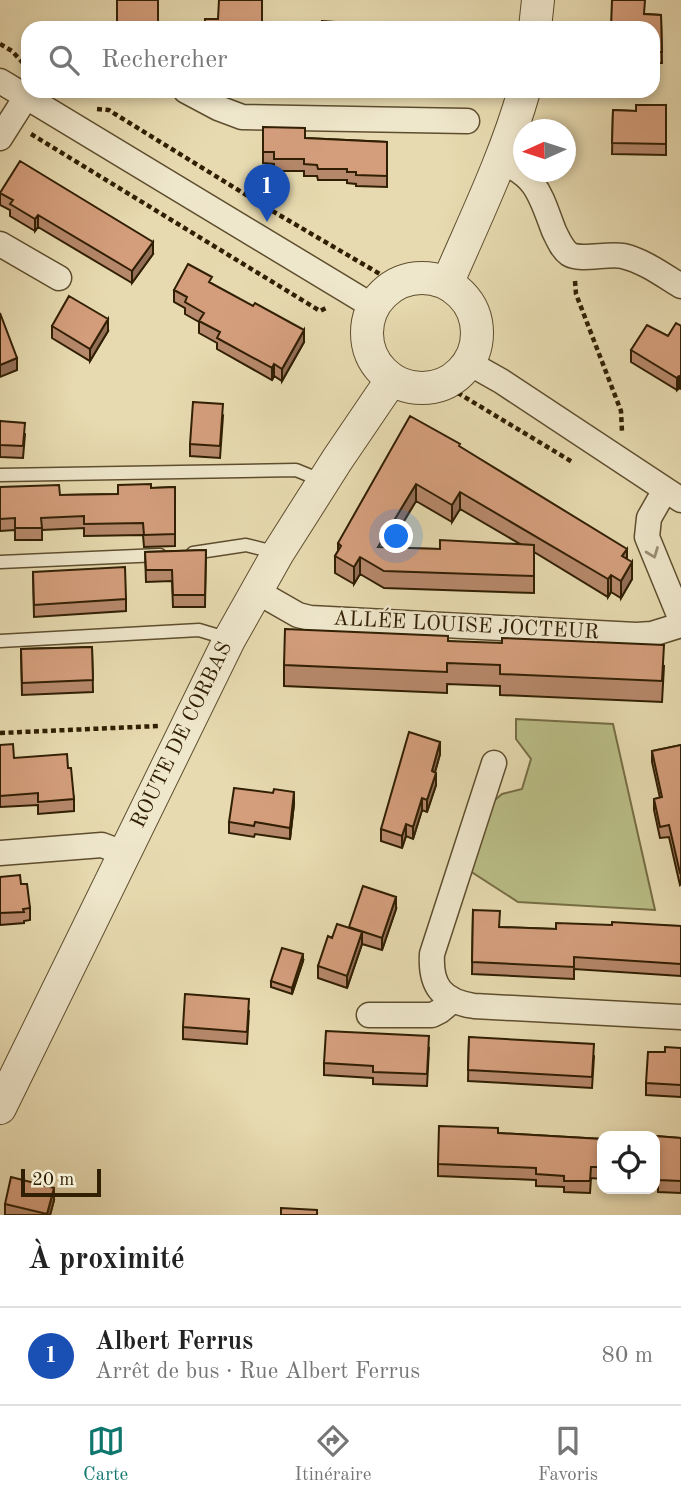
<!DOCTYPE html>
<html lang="fr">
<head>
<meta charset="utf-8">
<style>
	:root { --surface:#fff; --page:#f2f2f2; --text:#222; --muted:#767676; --line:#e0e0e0; --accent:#0f766e }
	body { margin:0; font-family:"Old Standard TT",serif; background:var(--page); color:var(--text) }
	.controls { position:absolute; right:21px; bottom:21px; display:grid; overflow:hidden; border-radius:14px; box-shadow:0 4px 10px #0003 }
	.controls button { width:63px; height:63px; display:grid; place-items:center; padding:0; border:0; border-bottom:2px solid var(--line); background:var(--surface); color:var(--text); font:35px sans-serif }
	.compass { position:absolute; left:513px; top:119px; width:63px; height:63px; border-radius:50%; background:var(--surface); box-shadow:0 4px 10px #0003; rotate:267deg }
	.scale { position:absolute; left:21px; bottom:18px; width:80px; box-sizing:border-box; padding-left:7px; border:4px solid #311f03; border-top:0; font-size:19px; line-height:24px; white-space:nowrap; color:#311f03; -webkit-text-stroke:5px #efe7cc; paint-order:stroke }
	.you { position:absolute; left:397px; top:537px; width:24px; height:24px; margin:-18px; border:5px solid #fff; border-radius:50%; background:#1a73e8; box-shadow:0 0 0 10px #1a73e833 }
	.badge { display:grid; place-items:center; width:46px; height:46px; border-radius:50%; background:var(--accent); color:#fff; font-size:23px; font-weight:700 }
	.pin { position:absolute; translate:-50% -58px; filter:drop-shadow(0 2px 4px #0008) }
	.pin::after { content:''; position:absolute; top:37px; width:24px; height:21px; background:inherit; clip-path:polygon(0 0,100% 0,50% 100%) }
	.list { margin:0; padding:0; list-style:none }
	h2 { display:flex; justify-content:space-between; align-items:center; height:91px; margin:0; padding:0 28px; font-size:30px }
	h2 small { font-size:23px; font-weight:400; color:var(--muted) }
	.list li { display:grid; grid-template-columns:46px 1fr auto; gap:21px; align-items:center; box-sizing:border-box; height:98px; padding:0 28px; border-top:2px solid var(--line) }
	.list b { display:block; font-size:26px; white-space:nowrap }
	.list p { margin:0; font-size:23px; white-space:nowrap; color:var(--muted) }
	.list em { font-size:23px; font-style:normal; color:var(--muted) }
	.icon { flex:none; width:38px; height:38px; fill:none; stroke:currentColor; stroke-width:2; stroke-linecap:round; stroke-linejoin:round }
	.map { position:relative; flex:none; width:681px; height:1215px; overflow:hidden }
	.search { position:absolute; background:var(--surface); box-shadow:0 4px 10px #0003; left:21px; right:21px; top:21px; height:77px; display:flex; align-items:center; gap:18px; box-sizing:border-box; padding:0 24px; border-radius:21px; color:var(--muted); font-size:26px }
	.sheet { height:189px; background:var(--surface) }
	nav { display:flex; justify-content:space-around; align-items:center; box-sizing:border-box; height:98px; border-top:2px solid var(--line); background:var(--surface); font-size:19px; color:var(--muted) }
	nav a { display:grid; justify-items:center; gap:4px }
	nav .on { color:var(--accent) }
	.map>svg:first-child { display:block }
</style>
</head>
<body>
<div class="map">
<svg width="681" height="1215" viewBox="0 0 681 1215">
	<rect width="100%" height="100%" fill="#e7dab0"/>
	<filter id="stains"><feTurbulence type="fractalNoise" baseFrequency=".00286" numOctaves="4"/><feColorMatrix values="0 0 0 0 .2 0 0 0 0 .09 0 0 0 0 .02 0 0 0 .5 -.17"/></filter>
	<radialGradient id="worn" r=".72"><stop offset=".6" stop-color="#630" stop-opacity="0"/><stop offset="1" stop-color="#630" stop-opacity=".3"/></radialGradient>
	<path fill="#babe87" stroke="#766e45" stroke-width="2" d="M516 719 613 724 655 910 518 902 467 869 488 806 502 794 522 789 531 759 516 739Z"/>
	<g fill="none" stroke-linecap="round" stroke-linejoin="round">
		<defs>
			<path id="service" d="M0 475 296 470 323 481
				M193 553 246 545 278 553
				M0 562 160 555
				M0 641 199 630 229 639"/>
			<path id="minor" d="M0 81 374 307
				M186 91 218 108 242 117 467 121
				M0 138 26 97
				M500 161C538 177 540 195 554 231 558 239 562 249 569 254 580 261 608 253 623 256 644 261 663 275 681 286
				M0 244 59 278
				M469 363 501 381 681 500
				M665 490 649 518 647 537 681 620
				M256 591 298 615 310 618 636 635 652 634 681 625
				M494 763 432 954C430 986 442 1001 474 1006L681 1017
				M0 853 102 845 123 853
				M369 1015H432L440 1011 452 1001"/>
			<path id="tertiary" d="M535 28 538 0
				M367 333a55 55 0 1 1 110 0a55 55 0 1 1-110 0Z
				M447 284C474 221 505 158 524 91
				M0 1108 229 640 278 553 337 460 392 379"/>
		</defs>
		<use href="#service" stroke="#5e4e2e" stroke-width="15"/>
		<use href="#minor" stroke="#5e4e2e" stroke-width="27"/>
		<use href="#tertiary" stroke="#5e4e2e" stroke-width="34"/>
		<path stroke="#311f03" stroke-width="4.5" stroke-dasharray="5 3.5" stroke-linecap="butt" d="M0 44 12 51 23 63
			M97 109 109 110 115 114 269 209 397 284
			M31 134 320 311 328 307
			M575 281 576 294 621 411 622 432
			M443 384 574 463
			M0 733 158 726"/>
		<use href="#service" stroke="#efe7cc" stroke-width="12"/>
		<use href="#minor" stroke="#efe7cc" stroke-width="24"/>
		<use href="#tertiary" stroke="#efe7cc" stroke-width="32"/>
	</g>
	<path fill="#b6886b" stroke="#311f03" stroke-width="2" fill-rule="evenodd" d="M645 14 661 15 662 63H653V28Z
		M666 105V155L612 154 613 110 636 111Z
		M263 127 305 138 387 142V187L356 186V184L347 183V180H318L317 176H304V171H274V164L263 163Z
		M0 193 153 254 132 283 38 227 35 231 10 216V210L0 205Z
		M212 284 304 342 282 381 274 376 272 380 217 349V343L199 333V322L185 314V308L174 302V290Z
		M52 326 108 331 90 361 52 338Z
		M681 326V389L679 388 677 390 631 362V350L668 336Z
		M223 416 220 458 190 456V444Z
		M0 421 25 434 23 458 0 457Z
		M460 447 627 559 632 579 621 598 611 592 608 597 534 552V593L384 588 360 574 354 584 335 573V556L338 551V543ZM416 501 452 522 460 509 520 544 440 549 388 548Z
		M0 487 60 495 118 494 151 488 175 487V546L144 547 143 535 84 536V528L42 530V540H15V530L0 531Z
		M206 550 205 607H173L172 581 146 582 145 552Z
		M33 572 126 599V611L34 617Z
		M448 641 664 666 662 702 500 695V686L447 684V693L284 686V665Z
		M92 647 93 692 22 695 21 649Z
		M0 745 14 758 68 768 74 799V811L38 814V805L0 807Z
		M681 745V884L680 885 669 837 660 838 654 810V799L660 798 652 762V751Z
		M440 754 435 772 436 785 427 812 422 810 413 839 406 836 402 848 381 841V829Z
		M294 804 290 839 255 834 254 837 229 833V822Z
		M0 877 21 884 30 908V920L24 921V923L0 925Z
		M396 909 382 950 362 944 347 988 318 978V966L332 938 349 928Z
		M473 910 500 927 556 929 612 925 681 926V976L574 969V979L472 974Z
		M303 961 292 994 271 987V981Z
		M249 1011 247 1044 183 1039V1027Z
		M469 1037 594 1056 592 1088 468 1081Z
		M429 1048 427 1086 373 1084V1078L324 1075V1063Z
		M681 1048V1097L646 1095V1083L665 1052Z
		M498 1133 602 1139V1179L591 1178 590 1193 564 1192V1187L536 1186V1180L438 1176V1164Z
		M655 1136 681 1138V1193L658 1192V1181H655Z
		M54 1200 50 1215H5V1204Z"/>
	<path fill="#946f57" stroke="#311f03" stroke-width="2" d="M38 215V227L35 231V219Z
		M153 242V254L132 283V271Z
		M108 319V331L90 361V349Z
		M304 330V342L282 381V369Z
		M17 358V370L0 377V365Z
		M274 364V376L272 380V368Z
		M679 376V388L677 390V378Z
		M416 484V501L378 564V547Z
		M460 492V509L452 522V505Z
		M627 549V566L622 556Z
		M360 557V574L354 584V567Z
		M632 562V579L621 598V581Z
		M611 575V592L608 597V579Z
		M440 742V754L432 783V771Z
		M436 773V785L427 812V800Z
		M294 792V804L290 839V828Z
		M422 798V810L413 839V827Z
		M406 824V836L402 848V836Z
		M396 897V909L382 950V938Z
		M362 932V944L347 988V976Z
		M303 954V961L292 994V988Z
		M54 1188V1200L50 1215H47Z"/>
	<path fill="#d49e7c" stroke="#311f03" stroke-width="2" d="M117 0H158V28H117Z
		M219 0H262V28H205V19H218Z
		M612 0H645L644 14 661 15 662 52H653V28H611Z
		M322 21 390 26V28H322Z
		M435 23H460V28H435Z
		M636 105H666V144L612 143 613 110 636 111Z
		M263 127 305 128V138L387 142V176L356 175V172H347V169H318L317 165 304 164V159H274V152H263Z
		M20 161 153 242 132 271 38 215 35 219 10 204 13 200 0 193Z
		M188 264 212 277 209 282 253 306 255 303 304 330 282 369 274 364 272 368 217 338 220 332 199 321 204 313 185 302 187 297 174 290Z
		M69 296 108 319 90 349 52 326Z
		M0 313 17 358 0 365Z
		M676 323 681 326V377L679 376 677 378 631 350 647 325 668 336Z
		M193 402 223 404 220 446 190 444Z
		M410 416 460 444 459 446 627 549 622 556 632 562 621 581 611 575 608 579 460 492 452 505 416 484 378 547 440 549V540L534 545V576L384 571 360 557 354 567 335 556 341 546 338 543Z
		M0 421 25 423 23 446 0 445Z
		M151 484V488L175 487V534L144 535 143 523 84 524V516L41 518 42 528H15V518L0 519V487L59 485 60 495 118 494V485Z
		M206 550 205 595H173L172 570H146L145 552Z
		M125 567 126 599 34 605 33 572Z
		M285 629 448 636V641L502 643V638L664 645 662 681 500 674V665L447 663V672L284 665Z
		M92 647 93 680 22 683 21 649Z
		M409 732 440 742 432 771 436 773 427 800 422 798 413 827 406 824 402 836 381 829Z
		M13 744 14 758 67 754 68 768H71L74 799 38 802V793L0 796V745Z
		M681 745V873H680L669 825 660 827 654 799 662 797 652 751Z
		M234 788 273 793 274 789 294 792 290 828 255 822 254 826 229 822Z
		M20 875 21 884H27L30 908 23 909 24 912 0 913V877Z
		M363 886 396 897 382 938 349 927Z
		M473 910 500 911 499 927 556 929V923L612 925V922L681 926V964L574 957V967L472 962Z
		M337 924 362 932 347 976 318 966 328 936 332 938Z
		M282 948 303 954 292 988 271 981Z
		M185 994 249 999 247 1032 183 1027Z
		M326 1031 429 1036 427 1074 373 1072V1066L324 1063Z
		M469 1037 594 1044 592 1077 468 1070Z
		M665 1047 681 1048V1085L646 1083 648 1052H665Z
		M439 1126 498 1128V1133L602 1139V1167H591L590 1181H564V1176L536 1174V1168L438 1164Z
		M655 1136 681 1138V1181L658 1180V1170L655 1169Z
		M11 1177 54 1188 47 1214 5 1204Z
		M281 1208 317 1210V1215H281Z"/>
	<defs><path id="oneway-chevron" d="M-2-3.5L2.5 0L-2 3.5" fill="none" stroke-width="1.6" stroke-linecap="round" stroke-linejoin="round" transform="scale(1.75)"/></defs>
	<use stroke="#9a8d72" href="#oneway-chevron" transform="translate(653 553) rotate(69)"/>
	<g text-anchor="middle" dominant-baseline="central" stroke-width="5" stroke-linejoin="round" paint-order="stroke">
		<g font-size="21" fill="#311f03" stroke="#efe7cc">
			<text transform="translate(466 626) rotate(3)">ALLÉE LOUISE JOCTEUR</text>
			<text transform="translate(182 735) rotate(-64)">ROUTE DE CORBAS</text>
		</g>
	</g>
	<rect width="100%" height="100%" filter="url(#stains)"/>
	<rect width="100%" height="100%" fill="url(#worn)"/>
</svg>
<div class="controls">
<button><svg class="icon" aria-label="locate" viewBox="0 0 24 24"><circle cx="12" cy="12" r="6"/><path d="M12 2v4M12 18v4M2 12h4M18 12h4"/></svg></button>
</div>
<svg class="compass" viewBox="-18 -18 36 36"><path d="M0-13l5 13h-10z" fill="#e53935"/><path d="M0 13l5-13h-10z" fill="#767676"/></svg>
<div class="scale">20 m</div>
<div class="you"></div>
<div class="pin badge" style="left:267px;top:222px;background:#1a4fb4">1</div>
<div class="search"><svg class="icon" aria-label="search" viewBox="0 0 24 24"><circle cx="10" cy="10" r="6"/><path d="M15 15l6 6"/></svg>Rechercher</div>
</div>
<section class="sheet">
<h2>À proximité<small></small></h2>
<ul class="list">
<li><span class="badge" style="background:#1a4fb4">1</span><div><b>Albert Ferrus</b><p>Arrêt de bus · Rue Albert Ferrus</p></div><em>80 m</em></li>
</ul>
</section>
<nav>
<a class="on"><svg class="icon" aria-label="map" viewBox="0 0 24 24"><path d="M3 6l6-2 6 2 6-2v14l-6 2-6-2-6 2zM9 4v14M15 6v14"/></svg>Carte</a>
<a><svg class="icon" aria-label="directions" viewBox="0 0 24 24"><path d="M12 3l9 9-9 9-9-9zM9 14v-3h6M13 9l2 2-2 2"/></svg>Itinéraire</a>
<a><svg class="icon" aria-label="saved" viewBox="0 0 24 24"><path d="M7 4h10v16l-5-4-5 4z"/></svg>Favoris</a>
</nav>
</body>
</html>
